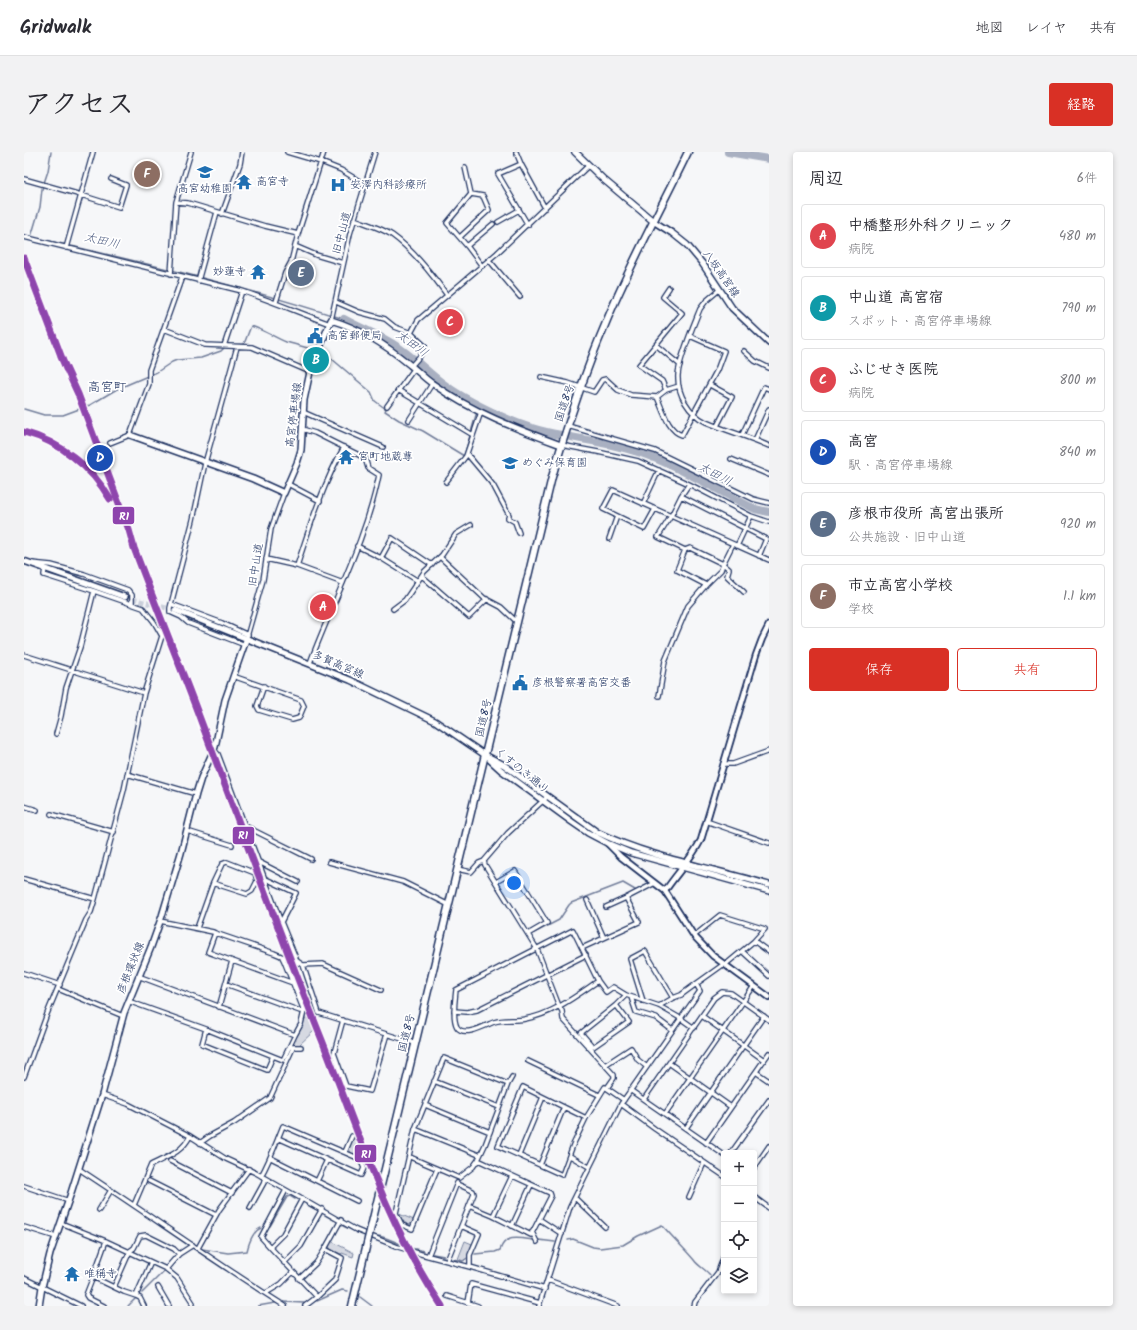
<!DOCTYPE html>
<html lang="ja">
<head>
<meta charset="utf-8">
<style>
	:root { --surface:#fff; --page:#f2f2f3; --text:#2b2b33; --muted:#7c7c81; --line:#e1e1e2; --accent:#d93025 }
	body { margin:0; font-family:Kalam,"Klee One",sans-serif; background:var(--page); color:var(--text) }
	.controls { position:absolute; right:12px; bottom:12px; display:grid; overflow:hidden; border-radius:4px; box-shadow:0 2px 6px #0003 }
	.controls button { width:36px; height:36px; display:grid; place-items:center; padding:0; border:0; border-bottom:1px solid var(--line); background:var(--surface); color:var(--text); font:20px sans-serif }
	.you { position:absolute; left:490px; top:731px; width:14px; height:14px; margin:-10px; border:3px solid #fff; border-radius:50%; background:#1a73e8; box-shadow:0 0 0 6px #1a73e833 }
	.badge { display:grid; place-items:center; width:26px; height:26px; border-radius:50%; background:var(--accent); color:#fff; font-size:13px; font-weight:700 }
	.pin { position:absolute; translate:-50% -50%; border:2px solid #fff; box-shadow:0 1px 4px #0006 }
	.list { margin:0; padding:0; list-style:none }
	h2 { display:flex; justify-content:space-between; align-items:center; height:52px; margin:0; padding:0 16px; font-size:17px }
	h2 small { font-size:13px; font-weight:400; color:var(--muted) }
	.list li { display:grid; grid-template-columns:26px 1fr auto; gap:12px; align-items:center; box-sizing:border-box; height:64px; margin:0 8px 8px; padding:0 8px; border:1px solid var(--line); border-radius:4px }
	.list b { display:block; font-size:15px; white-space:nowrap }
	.list p { margin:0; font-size:13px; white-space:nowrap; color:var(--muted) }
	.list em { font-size:13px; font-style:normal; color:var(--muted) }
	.actions { display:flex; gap:8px; padding:12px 16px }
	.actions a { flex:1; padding:9px 0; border:1px solid var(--accent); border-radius:4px; text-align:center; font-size:14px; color:var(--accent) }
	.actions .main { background:var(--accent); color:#fff }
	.icon { flex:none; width:22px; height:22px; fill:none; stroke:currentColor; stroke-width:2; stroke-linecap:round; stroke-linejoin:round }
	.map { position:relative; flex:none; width:745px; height:1154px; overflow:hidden; border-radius:4px }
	header { display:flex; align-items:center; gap:24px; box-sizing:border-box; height:56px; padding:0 20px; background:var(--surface); border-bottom:1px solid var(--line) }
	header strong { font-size:19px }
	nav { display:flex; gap:22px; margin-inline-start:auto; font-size:14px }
	.intro { display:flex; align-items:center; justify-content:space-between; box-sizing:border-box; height:96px; padding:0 24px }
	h1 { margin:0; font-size:28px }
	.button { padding:10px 18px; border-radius:4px; background:var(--accent); color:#fff; font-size:14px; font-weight:700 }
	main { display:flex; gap:24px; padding:0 24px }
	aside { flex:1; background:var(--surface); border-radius:4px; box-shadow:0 2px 6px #0003 }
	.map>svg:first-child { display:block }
</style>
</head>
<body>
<header>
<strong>Gridwalk</strong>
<nav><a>地図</a><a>レイヤ</a><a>共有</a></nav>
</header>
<div class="intro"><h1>アクセス</h1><a class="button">経路</a></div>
<main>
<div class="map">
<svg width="745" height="1154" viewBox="0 0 745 1154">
	<rect width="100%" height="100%" fill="#f6f7f9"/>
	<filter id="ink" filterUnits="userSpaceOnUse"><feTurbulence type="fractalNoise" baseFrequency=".025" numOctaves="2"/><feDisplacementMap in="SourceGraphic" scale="8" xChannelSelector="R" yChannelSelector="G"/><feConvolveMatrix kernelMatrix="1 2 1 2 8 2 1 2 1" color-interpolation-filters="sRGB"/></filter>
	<g filter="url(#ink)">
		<path fill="#d6d9e2" stroke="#7884a0" d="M283 860 290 879 275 893H268L279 873Z
			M330 984 339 1006 327 1001 325 997Z
			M375 1062 390 1068 388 1071 384 1073 379 1069Z
			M307 1089 330 1101 329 1105 318 1101 317 1102 306 1097 305 1092Z
			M441 1089 448 1092 444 1105 439 1109 434 1107Z"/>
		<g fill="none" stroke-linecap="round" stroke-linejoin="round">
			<path stroke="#707c99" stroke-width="1.5" d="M0 83 6 85
				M7 85 16 55 18 37 24 19 27 0
				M21 88C122 111 222 135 320 167
				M204 193 220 192 227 174C240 178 250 185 262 190 272 193 283 195 293 199
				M296 200 308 207 347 240 351 249 362 257 361 259 375 268 399 279 440 304 452 263 457 254
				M0 257 20 263H39L66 253 93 237 133 220 148 210 153 208 177 206 197 199 201 195
				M510 781 535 768 545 753 547 751 599 731 611 738
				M282 1052 291 1057
				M301 1063 310 1068
				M246 1074 263 1045 266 1044 271 1047
				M319 1074 330 1079
				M353 1084C362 1084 371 1091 380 1093
				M515 1088 531 1090
				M544 1088 549 1087 569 1095 576 1096 599 1093 614 1084 638 1073C648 1085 660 1096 670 1108 674 1114 681 1117 686 1123
				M387 1096 400 1099
				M166 1097 169 1096 176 1100
				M178 1097 204 1101 223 1099C225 1091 229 1079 237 1076
				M409 1102 420 1104
				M451 1102 471 1100 476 1098C481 1082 496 1086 509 1088
				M429 1107 439 1109 442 1107
				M118 1141 140 1119
				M336 1145 348 1154
				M293 1149 318 1138 324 1139
				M259 1150 280 1151
				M104 1154 111 1147
				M234 1154 251 1151"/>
			<path stroke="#a9b0c1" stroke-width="8" d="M704 0 745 7
				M320 167C336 176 353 182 369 192 388 203 403 220 421 233 441 248 465 259 488 269 530 287 577 286 620 302 659 316 694 339 731 357L745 360"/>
			<path stroke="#cacfda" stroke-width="5" stroke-dasharray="5 2.5" stroke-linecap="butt" d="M101 445 150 458"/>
			<defs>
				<path id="minor" d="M263 0 297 10 317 18 342 33
					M492 0 497 12 521 56
					M497 12 474 22 504 73
					M441 15 447 42 423 71 443 94
					M0 27 57 43 95 55 102 33 87 27
					M152 50 164 51 241 74 274 82
					M198 62 216 12 218 0
					M330 67C343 72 357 76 368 83 389 98 408 122 423 143
					M474 70 495 58
					M0 85 218 139C248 149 276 161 306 172
					M436 85 465 58 459 44 447 42
					M271 94 292 103 319 111
					M42 96 69 0
					M465 108 496 145
					M458 114 443 94 469 72
					M147 122 152 50 167 0
					M174 129 193 60
					M645 136 639 145 658 161 615 213 638 229 642 238 633 245C639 258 644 279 658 283L693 218 700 199 666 184
					M695 138 682 149 676 157C670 172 655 207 654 223 653 242 665 262 682 270 703 279 725 285 745 294
					M252 150 261 121 267 110 274 82 300 0
					M312 150 335 160 361 167 371 175 387 181 401 194 396 204 387 214
					M307 168 326 82 351 0
					M140 177 181 193 228 195 286 220
					M387 181 394 168 473 101 565 13
					M632 193 656 213
					M200 194 218 139
					M213 195 181 311 169 368 146 456V460L157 465 164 471 221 493
					M720 199 731 209 745 216
					M517 225 544 231 570 240 578 228 582 227 594 238 607 243 633 245
					M686 233 708 245 693 274
					M374 238 449 283
					M642 238 655 234
					M363 254 390 217
					M279 260 359 295
					M385 268 408 232
					M544 274 631 299 729 347 745 351
					M278 277 291 281 341 306 344 316 355 323C342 388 309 449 286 511
					M718 283 740 235 745 237
					M731 288 745 257
					M86 291 106 283 125 232V218L158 125
					M537 293 574 300 614 309 665 332 727 364 745 370
					M443 302 469 333 485 363 484 366 491 370 495 381
					M707 307 745 323
					M422 330 442 304 457 260
					M264 332 296 349
					M657 344 665 332
					M619 352 635 318
					M631 357 620 377 579 357 589 338 745 408
					M585 387 593 364
					M709 392 699 412 705 417 703 424 720 440
					M333 394 357 406
					M713 394 727 364
					M661 398 666 396 699 412 697 418 682 433 653 418 661 398 634 385 647 364 657 344 742 387 735 404
					M416 405 460 446 477 455 493 470
					M242 407 273 414 319 431
					M7 411 27 413 60 422 104 438 108 443V452
					M273 414C286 374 299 332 320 295
					M21 416 20 423 70 439
					M398 424 445 465 463 447
					M394 429 357 406 368 386 408 413
					M147 452 198 471 224 483
					M369 457 381 448 400 420 418 403 432 382 447 373
					M222 488 239 428 247 377 260 341
					M0 503 120 541 138 484 130 470 119 456 70 439 56 495 42 536 37 564 32 582
					M209 524 277 548 280 554 275 566 268 568 235 558 233 554 240 534
					M635 544 641 509 664 454 682 433
					M190 598 194 602 257 770 273 809 279 813 295 861 391 891
					M699 612H709L745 599
					M103 622 172 642
					M523 645 484 681 460 709 461 713 513 797 535 854 538 859 539 867 590 923V926L583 936
					M0 654 13 658
					M27 662 90 680
					M682 669 745 691
					M221 674 287 707
					M163 679 208 693
					M235 710 274 730
					M305 710 379 730 425 753
					M433 717 447 720 455 711 460 709
					M0 727 71 747
					M242 727 272 741 257 770
					M472 730 491 719 523 771 504 782
					M602 746 631 731
					M563 748 580 786
					M136 769 189 780 191 781 250 801 279 813 299 812 357 838
					M173 776 189 731 198 712 203 710 231 721 233 729 228 739 223 742 189 731
					M549 778 574 829C552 844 529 862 501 867 491 869 480 867 470 870 462 873 440 886 433 875 428 866 431 848 432 838Z
					M191 781 184 800 269 831
					M670 784 696 763 741 777 730 789
					M558 796 615 770 602 746 582 755
					M719 800 745 824
					M258 805 260 809 280 859 277 872 271 883
					M701 813 730 789 745 800
					M0 821 36 833
					M114 824 271 883 259 908 249 904 182 877 178 892 243 918 249 904
					M574 829 582 840 589 835 602 843
					M202 832 276 859H280
					M672 832 700 812
					M34 837 99 864
					M607 845 612 860 632 866 648 878
					M104 849 182 877
					M592 853 557 881 569 895 605 870 592 853 602 843 635 854 656 866 670 876
					M635 854 649 846
					M195 855 208 809
					M430 859 443 860 453 858 562 803
					M678 864 740 908
					M319 868 310 901 322 934 346 939 363 882
					M266 895H277
					M504 909 575 943
					M645 911 707 955
					M581 913 607 896 614 908 623 915
					M732 920 745 929
					M0 925 23 862 62 768 67 760 71 747 100 638 120 541
					M410 929 475 955
					M606 938 700 1003
					M78 943 104 952 166 984 202 1007 232 1021 262 1038
					M620 947 690 846 698 840 707 841 745 868
					M597 952 631 977 700 1024
					M401 953 466 980
					M641 962 730 834
					M562 966 499 935 474 994 538 1023 549 993 562 966 581 935 600 948
					M662 976 740 864
					M391 977 455 1003
					M176 991 186 984 210 971 246 946 269 896
					M682 991 745 901
					M321 1000 328 984
					M707 1001 745 948
					M495 1003 519 945
					M546 1004 565 1015
					M386 1005 435 1026 449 1015 454 1008 461 993 484 932
					M247 1006 333 1049
					M454 1008 526 1041 527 1044 507 1083 469 1064 488 1024
					M146 1009 208 1041
					M516 1013 540 955
					M730 1016 745 994
					M55 1017C124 1062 191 1110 261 1154
					M413 1017 388 1077 378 1073 372 1061 391 977 420 906 484 932 488 925
					M237 1024C246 1008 252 991 259 974L336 1007 340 1016 337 1023 254 986
					M125 1029 192 1063
					M293 1029 303 1008
					M0 1034 45 1049
					M665 1045 680 1011
					M730 1045 745 1056
					M551 1046 581 1075
					M278 1047 262 1038 237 1085 246 1095 259 1082 278 1047 332 1078 374 1095 397 1102 446 1115 521 1137
					M110 1053 127 1013C142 1005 158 1001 166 984
					M445 1054 469 1064
					M226 1056 242 1027
					M75 1058 87 1038
					M515 1067 538 1082
					M37 1071 82 1089 142 1117 155 1102 169 1093
					M437 1074 455 1082 446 1103V1115
					M488 1074 507 1033
					M0 1075 32 1085
					M508 1080 513 1090
					M82 1089 69 1125 100 1140 112 1144 127 1110
					M246 1095 293 1145 311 1128 318 1106 301 1097 292 1111 275 1127
					M174 1096 195 1058 225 1017
					M301 1097 317 1068
					M404 1104 433 1031
					M423 1109 450 1042 449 1039 433 1032
					M260 1111 277 1094 298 1057
					M142 1117 153 1126 169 1151 168 1154
					M69 1125 62 1143 64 1146 80 1154
					M0 1126 57 1154
					M524 1128 594 1154
					M90 1135 106 1099 110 1096 116 1084 122 1083 150 1097 155 1102
					M134 1135 145 1154
					M242 1141 257 1132 269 1120
					M112 1144 116 1146 120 1154
					M423 1144 454 1154
					M444 1151 447 1132 516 1151
					M281 1154 293 1145
					M515 1154 546 1055 597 952 676 839 672 832 657 843 649 846 621 799 606 807 619 849
					M670 1154 671 1150 694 1120 700 1104"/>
				<path id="tertiary" d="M584 692 597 705 641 739 670 784 689 804 745 845
					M641 739C653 721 668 706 677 688L732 503 738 487 745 473"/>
				<path id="secondary" d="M629 69 648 81 663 93 678 111 708 156 745 191
					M106 283 229 327 260 341 273 311 277 298 280 248 286 220 307 168C337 177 362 193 386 213 394 219 401 227 409 232 448 260 493 277 537 293
					M0 409 101 445
					M151 458 326 528 411 569 461 603 480 613 573 680C627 706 688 716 745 733
					M466 608 477 618 548 670 564 681 583 691 607 701 745 739
					M15 1154 18 1135 26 1102 46 1044 78 943 100 861 127 795 138 764 157 701 172 642 177 626 191 595 201 548 222 488"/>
				<path id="primary" d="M551 0 579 27 629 69"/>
				<path id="trunk" d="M346 1079 528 325C543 274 560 222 581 173 605 114 636 58 664 0
					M328 1154 344 1087"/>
			</defs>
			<use href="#minor" stroke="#1b2f5e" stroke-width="6"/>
			<use href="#tertiary" stroke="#1b2f5e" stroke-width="8"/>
			<use href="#secondary" stroke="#1b2f5e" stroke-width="8"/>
			<use href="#primary" stroke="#1b2f5e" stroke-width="8"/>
			<use href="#trunk" stroke="#1b2f5e" stroke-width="9"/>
			<use href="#minor" stroke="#fff" stroke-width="3.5"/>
			<use href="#tertiary" stroke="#fff" stroke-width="4.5"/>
			<use href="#secondary" stroke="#fff" stroke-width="5"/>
			<use href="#primary" stroke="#fff" stroke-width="5.5"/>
			<use href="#trunk" stroke="#fff" stroke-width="6"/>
			<defs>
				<path id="trunk-bridge" d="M344 1087 346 1079"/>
			</defs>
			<use href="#trunk-bridge" stroke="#1b2f5e" stroke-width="9" stroke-linecap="butt"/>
			<use href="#trunk-bridge" stroke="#fff" stroke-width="6"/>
			<defs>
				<path id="rail-1" d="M0 106 42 217
					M37 205 54 242 105 378 110 396C132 455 156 513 178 572 218 678 256 784 298 888 334 979 363 1073 418 1154
					M0 280C36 290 67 314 86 347"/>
			</defs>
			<use href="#rail-1" stroke="#fff" stroke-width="10"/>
			<use href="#rail-1" stroke="#8e44ad" stroke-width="7"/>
		</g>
	</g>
	<defs>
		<symbol id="school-bare" viewBox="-9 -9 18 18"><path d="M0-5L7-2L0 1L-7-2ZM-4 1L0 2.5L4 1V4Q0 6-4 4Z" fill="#1f6fb2" stroke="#fff" stroke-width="2.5" paint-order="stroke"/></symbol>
		<symbol id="temple-bare" viewBox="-9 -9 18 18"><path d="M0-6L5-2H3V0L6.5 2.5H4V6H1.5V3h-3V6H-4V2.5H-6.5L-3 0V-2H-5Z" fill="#1f6fb2" stroke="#fff" stroke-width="2.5" paint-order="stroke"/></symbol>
		<symbol id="hospital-bare" viewBox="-9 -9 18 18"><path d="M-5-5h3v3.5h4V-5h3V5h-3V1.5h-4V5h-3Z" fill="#1f6fb2" stroke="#fff" stroke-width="2.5" paint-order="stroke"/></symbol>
		<symbol id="civic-bare" viewBox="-9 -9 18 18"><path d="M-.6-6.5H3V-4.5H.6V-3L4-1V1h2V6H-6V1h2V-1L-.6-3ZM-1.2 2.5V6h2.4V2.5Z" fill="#1f6fb2" stroke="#fff" stroke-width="2.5" paint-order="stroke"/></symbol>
	</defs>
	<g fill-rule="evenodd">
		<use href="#school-bare" x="170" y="9" width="22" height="22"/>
		<use href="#temple-bare" x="209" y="19" width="22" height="22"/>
		<use href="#hospital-bare" x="303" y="22" width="22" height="22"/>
		<use href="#temple-bare" x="223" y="109" width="22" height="22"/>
		<use href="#civic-bare" x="280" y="173" width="22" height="22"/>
		<use href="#temple-bare" x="311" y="294" width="22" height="22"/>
		<use href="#school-bare" x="475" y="300" width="22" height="22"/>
		<use href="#civic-bare" x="485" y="520" width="22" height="22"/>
		<use href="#temple-bare" x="37" y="1111" width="22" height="22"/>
	</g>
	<g text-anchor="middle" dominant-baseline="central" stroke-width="3.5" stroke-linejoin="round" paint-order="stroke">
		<g font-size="11" fill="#1b2f5e" stroke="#fff" text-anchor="start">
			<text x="232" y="30">高宮寺</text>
			<text x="326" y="33">安澤内科診療所</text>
			<text x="181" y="37" text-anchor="middle">高宮幼稚園</text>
			<text x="222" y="120" text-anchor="end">妙蓮寺</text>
			<text x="303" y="184">高宮郵便局</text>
			<text x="334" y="305">宮町地蔵尊</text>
			<text x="498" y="311">めぐみ保育園</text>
			<text x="508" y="531">彦根警察署高宮交番</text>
			<text x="60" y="1122">唯稱寺</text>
		</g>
		<g font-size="11" fill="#1b2f5e" stroke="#fff">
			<text transform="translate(318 81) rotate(-75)">旧中山道</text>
			<text transform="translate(697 122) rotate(55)">八坂高宮線</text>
			<text transform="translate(541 251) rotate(-71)">国道8号</text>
			<text transform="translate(270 263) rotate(-83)">高宮停車場線</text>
			<text transform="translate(232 413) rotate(-81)">旧中山道</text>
			<text transform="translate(314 513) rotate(23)">多賀高宮線</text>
			<text transform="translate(460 566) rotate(-77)">国道8号</text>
			<text transform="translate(498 619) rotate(39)">くすのき通り</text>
			<text transform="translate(107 816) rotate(-68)">彦根環状線</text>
			<text transform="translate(383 881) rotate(-76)">国道8号</text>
		</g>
		<g font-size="12" font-style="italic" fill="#4d5c81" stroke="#fff">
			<text transform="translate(78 89) rotate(13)">太田川</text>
			<text transform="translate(388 192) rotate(36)">太田川</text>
			<text transform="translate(691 322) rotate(28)">太田川</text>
		</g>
		<g font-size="13" fill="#1b2f5e" stroke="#fff">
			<text x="83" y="235">高宮町</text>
		</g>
	</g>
	<g stroke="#fff" stroke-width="1.5">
		<rect x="88" y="354" width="23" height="19" rx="4" fill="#8e44ad"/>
		<rect x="208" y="674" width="23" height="19" rx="4" fill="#8e44ad"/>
		<rect x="330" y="992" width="23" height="19" rx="4" fill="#8e44ad"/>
	</g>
	<g font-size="11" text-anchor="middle" font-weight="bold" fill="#fff">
		<text x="100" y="368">R1</text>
		<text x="219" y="687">R1</text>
		<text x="342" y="1006">R1</text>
	</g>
</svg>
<div class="controls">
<button>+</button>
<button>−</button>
<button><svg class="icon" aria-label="locate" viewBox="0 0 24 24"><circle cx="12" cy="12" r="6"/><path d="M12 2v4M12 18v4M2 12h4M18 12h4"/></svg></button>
<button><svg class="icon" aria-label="layers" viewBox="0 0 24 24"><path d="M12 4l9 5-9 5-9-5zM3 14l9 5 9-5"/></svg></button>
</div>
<div class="you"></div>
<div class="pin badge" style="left:299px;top:455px;background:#e0444e">A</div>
<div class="pin badge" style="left:292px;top:208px;background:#0f9aa8">B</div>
<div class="pin badge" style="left:426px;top:170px;background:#e0444e">C</div>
<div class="pin badge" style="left:76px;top:306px;background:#1a4fb4">D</div>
<div class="pin badge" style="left:277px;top:121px;background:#5c6f8a">E</div>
<div class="pin badge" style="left:123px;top:22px;background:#8d6e63">F</div>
</div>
<aside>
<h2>周辺<small>6件</small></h2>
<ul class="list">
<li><span class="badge" style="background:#e0444e">A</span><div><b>中橋整形外科クリニック</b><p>病院</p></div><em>480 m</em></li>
<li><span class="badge" style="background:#0f9aa8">B</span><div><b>中山道 高宮宿</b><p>スポット · 高宮停車場線</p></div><em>790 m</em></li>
<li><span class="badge" style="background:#e0444e">C</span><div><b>ふじせき医院</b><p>病院</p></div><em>800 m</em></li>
<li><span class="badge" style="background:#1a4fb4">D</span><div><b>高宮</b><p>駅 · 高宮停車場線</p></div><em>840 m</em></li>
<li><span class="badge" style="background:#5c6f8a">E</span><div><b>彦根市役所 高宮出張所</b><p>公共施設 · 旧中山道</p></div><em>920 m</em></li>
<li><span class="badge" style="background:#8d6e63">F</span><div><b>市立高宮小学校</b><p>学校</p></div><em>1.1 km</em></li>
</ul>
<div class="actions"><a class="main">保存</a><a>共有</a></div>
</aside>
</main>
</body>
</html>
